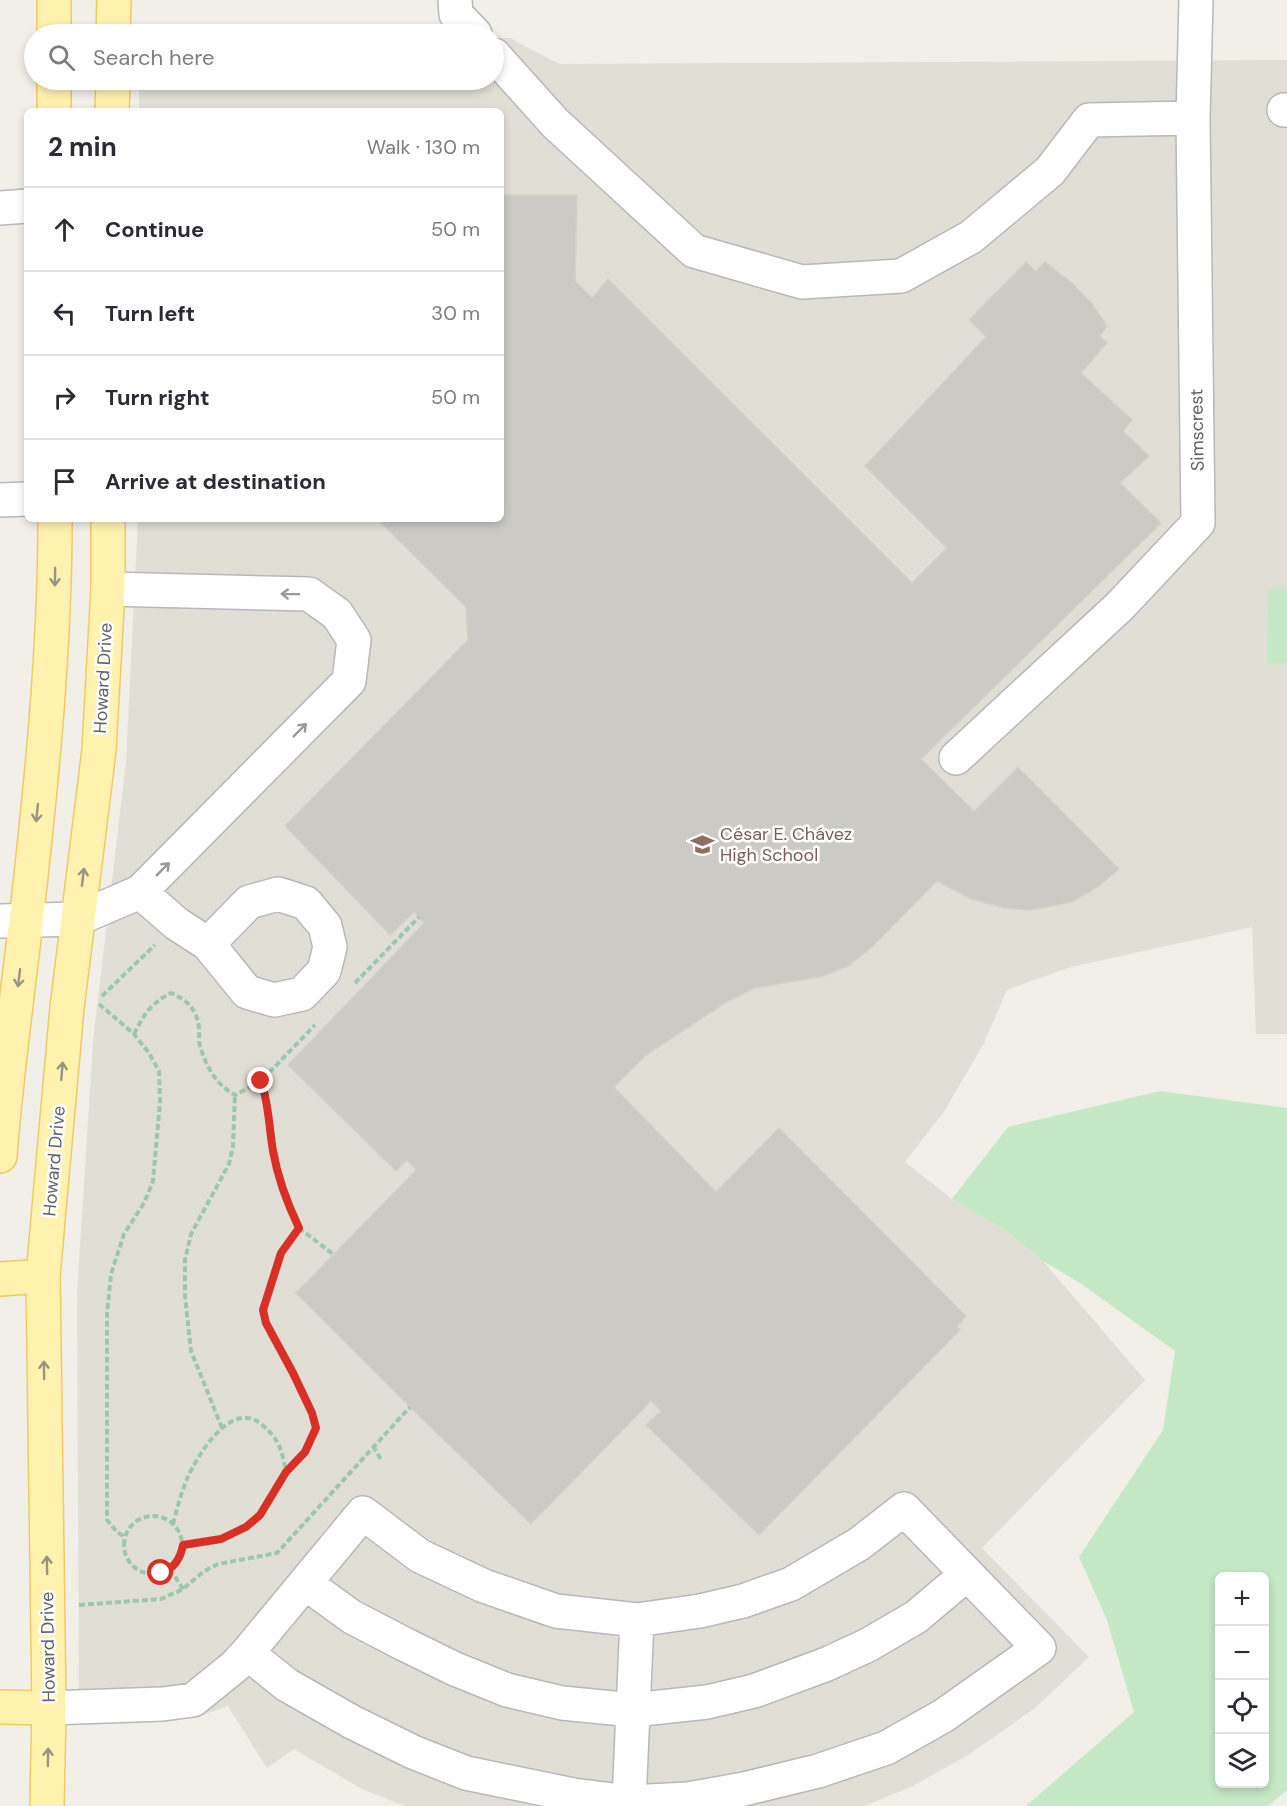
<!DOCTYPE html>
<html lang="en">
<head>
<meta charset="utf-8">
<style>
	:root { --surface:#fff; --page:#f2f2f3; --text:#2b2b33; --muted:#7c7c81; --line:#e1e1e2 }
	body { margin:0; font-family:"DM Sans",sans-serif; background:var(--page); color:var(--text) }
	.controls { position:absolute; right:18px; bottom:18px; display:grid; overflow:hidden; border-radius:9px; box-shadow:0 3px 9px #0003 }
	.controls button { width:54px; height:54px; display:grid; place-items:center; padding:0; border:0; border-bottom:2px solid var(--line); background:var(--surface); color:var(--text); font:30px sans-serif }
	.stop { position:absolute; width:18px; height:18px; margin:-14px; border:4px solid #d93025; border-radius:50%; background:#fff }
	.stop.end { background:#d93025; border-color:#fff; box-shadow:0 2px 6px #0008 }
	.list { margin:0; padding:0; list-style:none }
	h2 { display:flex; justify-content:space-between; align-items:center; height:78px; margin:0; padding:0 24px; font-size:26px }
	h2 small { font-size:20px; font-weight:400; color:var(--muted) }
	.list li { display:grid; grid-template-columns:39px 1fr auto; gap:18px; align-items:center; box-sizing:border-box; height:84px; padding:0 24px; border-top:2px solid var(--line) }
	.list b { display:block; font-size:22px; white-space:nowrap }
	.list em { font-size:20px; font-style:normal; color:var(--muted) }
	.icon { flex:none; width:33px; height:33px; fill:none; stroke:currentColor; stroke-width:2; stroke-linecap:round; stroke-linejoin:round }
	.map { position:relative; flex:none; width:1287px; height:1806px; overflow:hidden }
	.search { position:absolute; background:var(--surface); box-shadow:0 3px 9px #0003; left:24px; top:24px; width:480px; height:66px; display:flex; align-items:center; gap:15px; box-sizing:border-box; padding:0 21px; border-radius:33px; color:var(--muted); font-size:22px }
	.panel { position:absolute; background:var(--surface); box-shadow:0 3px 9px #0003; left:24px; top:108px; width:480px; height:414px; border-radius:9px }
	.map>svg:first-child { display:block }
</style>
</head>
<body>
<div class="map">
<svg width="1287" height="1806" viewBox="0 0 1287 1806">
	<rect width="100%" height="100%" fill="#f1efe8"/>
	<path fill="#e1ded6" d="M494 38H510L559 64 1287 60V1034H1256L1252 927 1071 967 1007 990 983 1045 943 1113 905 1162 952 1199 1007 1231 1043 1261 1145 1380 982 1548 1089 1657 1034 1709 968 1755 911 1787 864 1806H405L362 1789 294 1749 267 1768 228 1706 200 1716 168 1720H79L77 1295 93 1041 126 762 138 519H501V111H139V80H494Z"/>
	<path fill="#c5e8c5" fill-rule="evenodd" d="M1268 589H1287V663H1267Z
		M1160 1091 1287 1108V1790L1268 1806H1026L1134 1712 1107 1620 1079 1557 1163 1430 1175 1351 1080 1283 1043 1261 1007 1231 952 1199 1008 1127ZM1220 1576H1264V1784H1220Z"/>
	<path fill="#cccac5" stroke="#d6d1c6" stroke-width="1.5" d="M503 195H577L575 281 592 298 608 279 912 583 947 548 865 466 986 337 969 320 1026 262 1036 271 1045 262 1072 283 1093 305 1107 326 1100 336 1107 343 1081 373 1132 420 1123 431 1149 456 1120 483 1161 523 921 759 974 811 1018 767 1119 869 1099 886 1072 902 1031 910 1004 908 971 899 937 881 872 947 848 966 824 976 755 988 725 1003 646 1055 614 1087 716 1192 779 1128 966 1316 957 1327 960 1330 759 1535 646 1425 661 1411 651 1401 531 1524 410 1407 296 1293 416 1170 407 1160 396 1171 288 1065 424 923 414 912 390 935 285 826 468 640 466 607 377 519H501V200Z"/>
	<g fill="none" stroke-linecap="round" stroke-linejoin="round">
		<defs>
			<path id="minor" d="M455 0 456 14 475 34
				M494 55 555 123 694 251 802 282 901 276 971 237 1050 171 1089 120 1193 118
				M1284 110H1287
				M0 208 27 206
				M0 500 27 499
				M956 758 1120 606 1198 523 1193 118 1196 0
				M140 892 177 924 208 944 247 992 274 1000 302 994 324 971 330 947 325 926 306 903 278 894 249 902 208 944
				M0 921 77 919 140 892 349 681 354 640 337 614 309 594 108 589
				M305 1583 352 1617 404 1644 455 1669 507 1690 562 1703 633 1710 707 1702 754 1691 827 1664 868 1645 916 1617 967 1574
				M49 1708 163 1704 193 1700 235 1666 247 1653 363 1513 420 1556 484 1586 556 1611 637 1620 700 1611 743 1601 791 1584 859 1544 904 1509 1039 1648 943 1716 886 1748 818 1771 744 1789 688 1799 629 1802 573 1795 466 1773 413 1752 352 1722 287 1685 247 1653
				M629 1802 637 1620"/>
			<path id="major" d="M54 34V0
				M113 34 114 0
				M54 80V111
				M112 111 113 80
				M0 1156C6 1077 17 999 26 921 41 788 55 653 55 519
				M0 1279 43 1276
				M0 1707 49 1708
				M47 1806 49 1708 43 1276 67 1008 99 750 108 589V519"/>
		</defs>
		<use href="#minor" stroke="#b5b8bc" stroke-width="36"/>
		<use href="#major" stroke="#f2c960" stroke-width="36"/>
		<path stroke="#9cc7a9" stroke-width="4" stroke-dasharray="6 3" stroke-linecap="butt" d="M355 983 419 917
			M102 996 155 945
			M99 1004 134 1034 149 1053 159 1071 160 1102 153 1181 144 1203 124 1234 111 1274 107 1314V1520L117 1532 125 1537
			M134 1034C145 1013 150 1004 171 993 187 1000 197 1009 199 1028 200 1034 198 1040 200 1046 206 1066 216 1085 235 1095L261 1081 315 1025
			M261 1081 267 1097 274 1155 285 1200 299 1228 333 1254
			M222 1428 191 1351 185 1296V1260L191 1234 229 1164 233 1146 235 1095
			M373 1446 382 1461
			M124 1545a29 29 0 1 1 58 0a29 29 0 1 1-58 0Z
			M173 1524C177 1509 181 1493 187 1479 197 1456 231 1399 261 1424 280 1440 281 1448 286 1471
			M183 1545 221 1539 246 1527 260 1515 286 1471 305 1452 316 1428 312 1413 293 1373 266 1323 263 1310 281 1253 299 1228
			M170 1569 183 1589
			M79 1605 161 1599 183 1589 203 1572 218 1564 277 1553 410 1407"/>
		<use href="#minor" stroke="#fff" stroke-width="33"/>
		<use href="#major" stroke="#fff2af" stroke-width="33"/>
	</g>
	<defs><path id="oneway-shaft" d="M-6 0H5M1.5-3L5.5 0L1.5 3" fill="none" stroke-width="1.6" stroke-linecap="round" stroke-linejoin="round" transform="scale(1.5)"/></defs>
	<g stroke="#979581">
		<use href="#oneway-shaft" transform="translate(55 577) rotate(91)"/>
		<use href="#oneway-shaft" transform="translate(37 813) rotate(96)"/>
		<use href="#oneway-shaft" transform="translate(83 877) rotate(-83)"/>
		<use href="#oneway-shaft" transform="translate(19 978) rotate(97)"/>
		<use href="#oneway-shaft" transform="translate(62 1071) rotate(-85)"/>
		<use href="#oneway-shaft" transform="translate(44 1370) rotate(-91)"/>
		<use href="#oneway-shaft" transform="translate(47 1565) rotate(-91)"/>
		<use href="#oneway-shaft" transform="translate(48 1757) rotate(-89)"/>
	</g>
	<g stroke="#979a9d">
		<use href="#oneway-shaft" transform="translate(290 594) rotate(-179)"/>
		<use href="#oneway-shaft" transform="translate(300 730) rotate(-45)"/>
		<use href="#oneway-shaft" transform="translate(163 869) rotate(-45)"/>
	</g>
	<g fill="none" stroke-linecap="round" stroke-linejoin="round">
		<path stroke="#d93025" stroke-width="8" d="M161 1573C174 1568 180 1560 183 1545L221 1539 246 1527 260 1515 286 1472 305 1452 316 1428 312 1413 293 1373 266 1323 263 1310 281 1253 299 1228C287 1203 278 1179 273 1151 269 1128 269 1104 261 1081"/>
	</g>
	<defs>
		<symbol id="school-bare" viewBox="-9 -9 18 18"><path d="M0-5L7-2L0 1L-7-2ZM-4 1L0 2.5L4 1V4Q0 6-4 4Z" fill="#8d6e63" stroke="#fff" stroke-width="2.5" paint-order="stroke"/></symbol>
	</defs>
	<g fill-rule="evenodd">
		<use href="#school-bare" x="686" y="828" width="33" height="33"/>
	</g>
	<g text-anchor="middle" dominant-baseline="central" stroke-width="5" stroke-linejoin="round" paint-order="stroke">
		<g font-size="18" fill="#5f6368" stroke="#fff">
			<text transform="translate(1197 430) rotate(-91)">Simscrest</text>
			<text transform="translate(103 678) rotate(-87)">Howard Drive</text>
			<text transform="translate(54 1161) rotate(-85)">Howard Drive</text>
			<text transform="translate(48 1647) rotate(-91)">Howard Drive</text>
		</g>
		<g font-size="18" fill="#785e54" stroke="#fff" text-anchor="start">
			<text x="720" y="834">César E. Chávez<tspan x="720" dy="21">High School</tspan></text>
		</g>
	</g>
</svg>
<div class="controls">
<button>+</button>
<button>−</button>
<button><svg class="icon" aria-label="locate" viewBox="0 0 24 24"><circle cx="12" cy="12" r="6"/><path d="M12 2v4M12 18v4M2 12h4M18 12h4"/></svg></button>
<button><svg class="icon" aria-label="layers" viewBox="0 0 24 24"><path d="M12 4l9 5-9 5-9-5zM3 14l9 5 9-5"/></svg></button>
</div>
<div class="stop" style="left:161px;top:1573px"></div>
<div class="stop end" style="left:261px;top:1081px"></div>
<div class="search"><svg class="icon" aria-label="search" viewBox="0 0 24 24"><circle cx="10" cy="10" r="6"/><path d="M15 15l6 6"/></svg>Search here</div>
<section class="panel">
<h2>2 min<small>Walk · 130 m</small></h2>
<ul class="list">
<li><svg class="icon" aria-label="ahead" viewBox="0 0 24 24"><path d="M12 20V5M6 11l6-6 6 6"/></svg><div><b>Continue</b></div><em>50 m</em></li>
<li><svg class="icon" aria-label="left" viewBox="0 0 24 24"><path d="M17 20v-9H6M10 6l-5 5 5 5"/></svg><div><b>Turn left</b></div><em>30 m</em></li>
<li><svg class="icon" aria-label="right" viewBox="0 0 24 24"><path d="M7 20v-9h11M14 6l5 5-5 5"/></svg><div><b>Turn right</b></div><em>50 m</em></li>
<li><svg class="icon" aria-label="arrive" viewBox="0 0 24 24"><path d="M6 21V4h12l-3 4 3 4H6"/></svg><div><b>Arrive at destination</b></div></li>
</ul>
</section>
</div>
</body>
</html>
